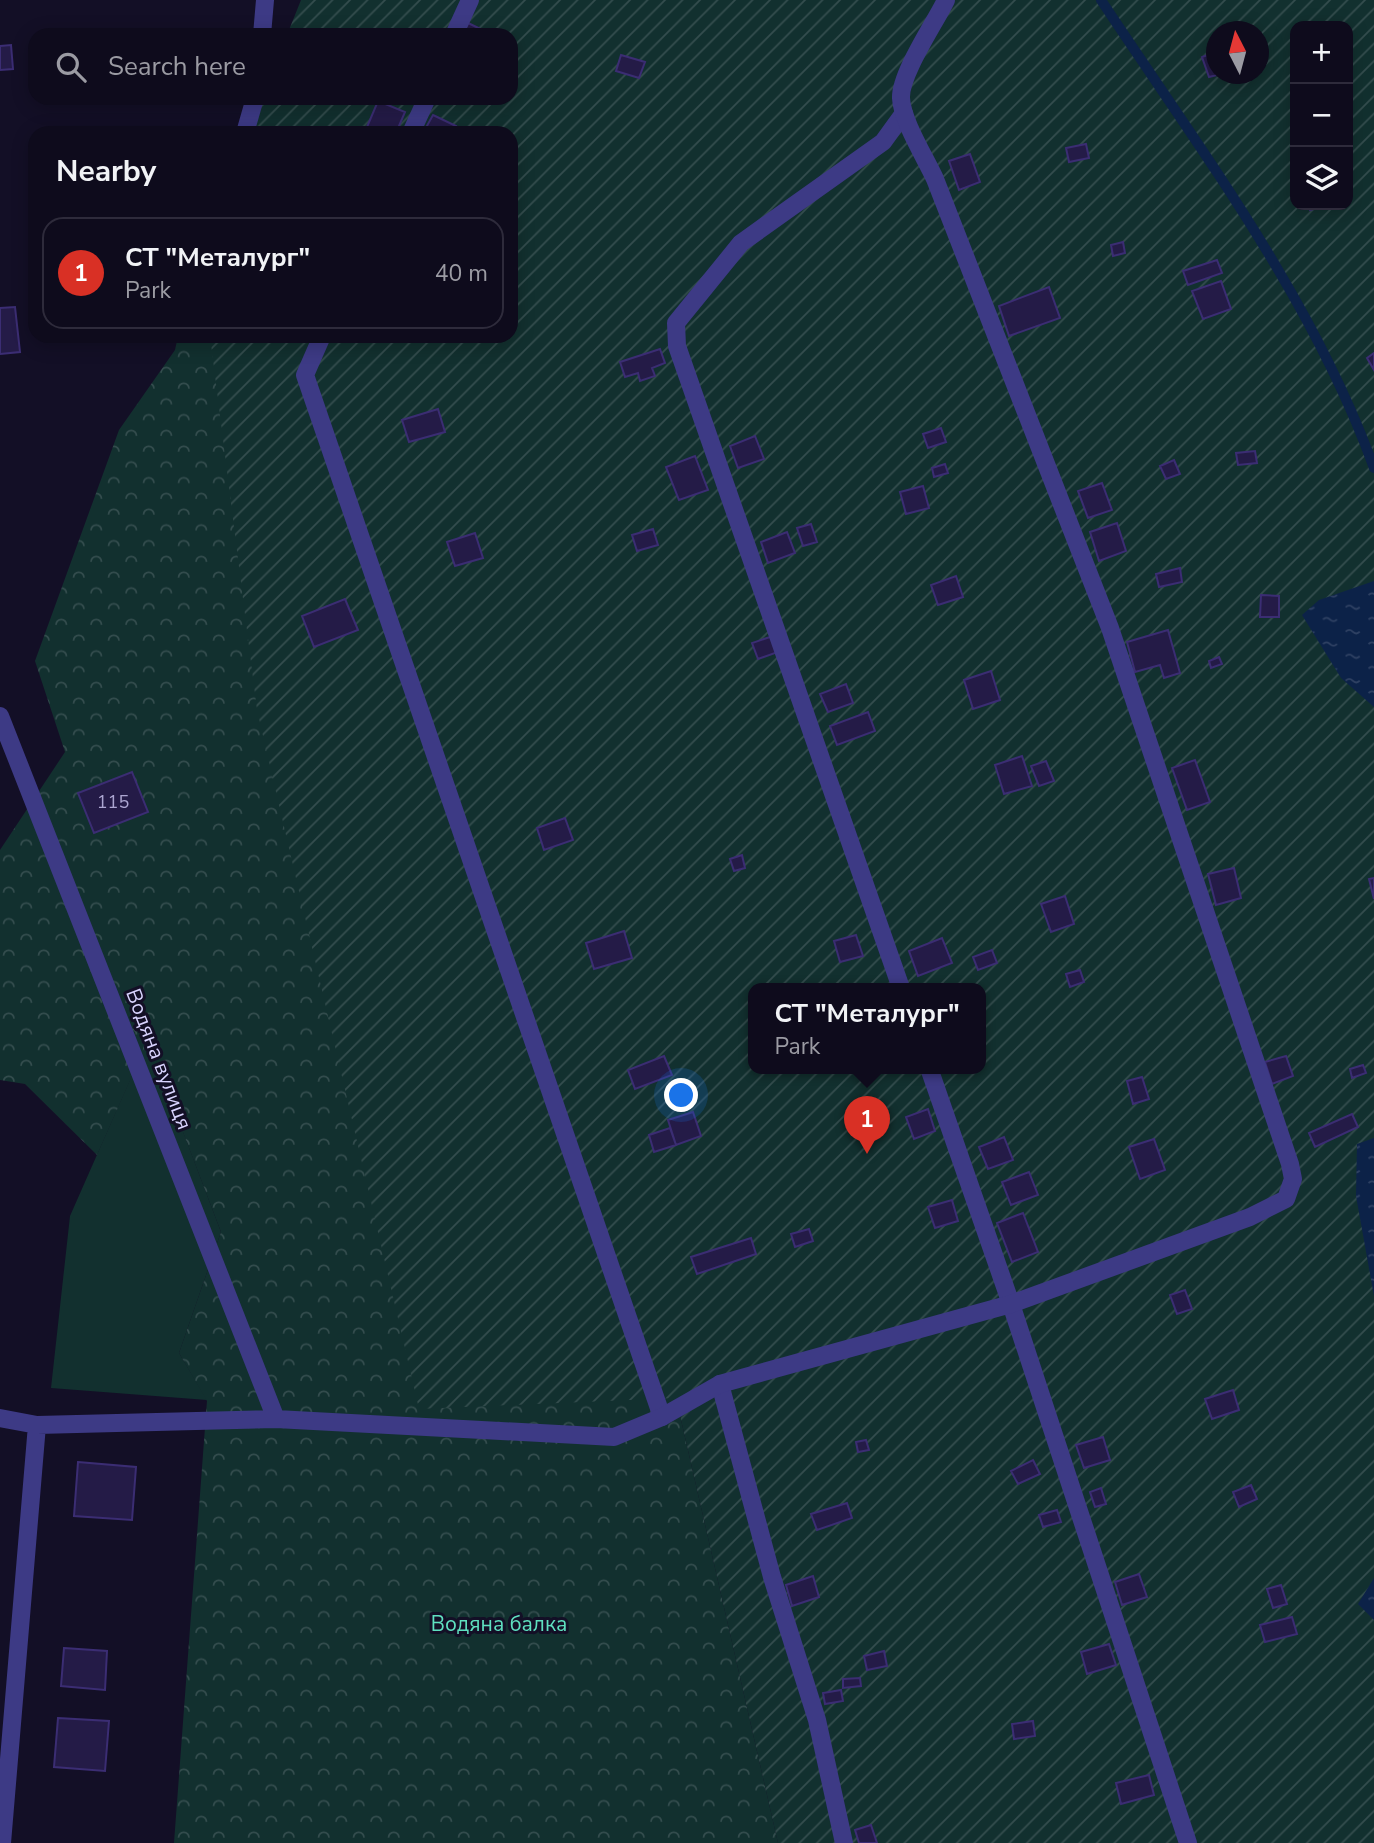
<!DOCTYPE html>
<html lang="en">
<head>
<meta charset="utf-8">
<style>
	:root { --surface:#0e0b1c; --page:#171425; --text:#f1f3f6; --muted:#9b9ba3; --line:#2e2b3b; --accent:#d93025 }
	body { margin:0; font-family:"Nunito Sans",sans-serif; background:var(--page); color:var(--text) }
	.controls { position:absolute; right:21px; top:21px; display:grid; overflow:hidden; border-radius:14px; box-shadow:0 4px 18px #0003 }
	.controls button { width:63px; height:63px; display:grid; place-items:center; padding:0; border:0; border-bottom:2px solid var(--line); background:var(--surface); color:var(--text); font:35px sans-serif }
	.compass { position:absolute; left:1206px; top:21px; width:63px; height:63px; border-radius:50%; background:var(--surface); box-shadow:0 4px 18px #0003; rotate:354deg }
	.you { position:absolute; left:682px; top:1096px; width:24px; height:24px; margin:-18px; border:5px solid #fff; border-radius:50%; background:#1a73e8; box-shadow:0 0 0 10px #1a73e833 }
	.badge { display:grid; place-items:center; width:46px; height:46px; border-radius:50%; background:var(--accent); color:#fff; font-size:23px; font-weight:700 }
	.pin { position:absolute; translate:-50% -58px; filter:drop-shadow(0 2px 4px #0008) }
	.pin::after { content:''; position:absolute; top:37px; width:24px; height:21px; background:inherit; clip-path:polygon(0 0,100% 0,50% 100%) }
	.popup { position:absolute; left:748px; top:983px; width:238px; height:91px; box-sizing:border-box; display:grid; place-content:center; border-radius:14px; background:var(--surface); filter:drop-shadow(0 2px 5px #0005); font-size:23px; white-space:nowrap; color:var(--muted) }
	.popup b { font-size:26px; color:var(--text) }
	.popup::after { content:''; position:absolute; left:50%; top:100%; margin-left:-14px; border:14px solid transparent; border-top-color:var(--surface) }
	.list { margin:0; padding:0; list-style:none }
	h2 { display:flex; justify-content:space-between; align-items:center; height:91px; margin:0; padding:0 28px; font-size:30px }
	h2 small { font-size:23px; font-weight:400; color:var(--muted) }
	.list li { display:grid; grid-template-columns:46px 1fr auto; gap:21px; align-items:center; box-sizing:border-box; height:112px; margin:0 14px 14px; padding:0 14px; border:2px solid var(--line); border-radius:21px }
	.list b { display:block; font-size:26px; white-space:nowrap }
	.list p { margin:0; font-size:23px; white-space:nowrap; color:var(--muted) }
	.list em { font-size:23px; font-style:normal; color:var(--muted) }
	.icon { flex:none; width:38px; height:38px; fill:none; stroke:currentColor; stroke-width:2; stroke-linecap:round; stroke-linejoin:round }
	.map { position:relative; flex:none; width:1374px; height:1843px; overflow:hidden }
	.search { position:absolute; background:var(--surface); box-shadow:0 4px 18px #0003; left:28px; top:28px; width:490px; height:77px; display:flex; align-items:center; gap:18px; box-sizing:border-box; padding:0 24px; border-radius:21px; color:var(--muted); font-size:26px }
	.panel { position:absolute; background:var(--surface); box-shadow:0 4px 18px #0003; left:28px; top:126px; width:490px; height:217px; border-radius:21px }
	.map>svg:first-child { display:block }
</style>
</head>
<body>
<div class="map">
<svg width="1374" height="1843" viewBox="0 0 1374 1843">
	<defs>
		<pattern id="forest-crowns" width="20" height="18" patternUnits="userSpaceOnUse" patternTransform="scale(1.75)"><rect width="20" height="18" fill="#12302f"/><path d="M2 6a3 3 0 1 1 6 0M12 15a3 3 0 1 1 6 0" fill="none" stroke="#344d4e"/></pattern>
		<pattern id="garden-furrows" width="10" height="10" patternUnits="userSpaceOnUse" patternTransform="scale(1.75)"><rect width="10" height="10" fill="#12302f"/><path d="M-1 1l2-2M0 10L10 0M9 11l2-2" fill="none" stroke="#344d4e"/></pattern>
		<pattern id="water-ripples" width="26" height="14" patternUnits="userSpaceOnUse" patternTransform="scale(1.75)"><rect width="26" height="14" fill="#0c2248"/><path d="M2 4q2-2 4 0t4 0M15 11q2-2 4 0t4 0" fill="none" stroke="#2f4163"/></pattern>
	</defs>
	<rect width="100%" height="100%" fill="#130f26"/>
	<path fill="#12302f" d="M148 1039 221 1232 179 1353 207 1400 51 1388 70 1216Z"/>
	<path fill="url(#forest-crowns)" d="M558 100 821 313 676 1398 778 1843H174L207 1401 179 1353 221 1232 148 1040 97 1155 25 1084 0 1080V850L65 752 35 661 119 430 175 350 178 336H511V133Z"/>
	<path fill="url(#garden-furrows)" fill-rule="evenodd" d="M301 0H1374V1843H778L676 1398 419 1409 257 710 210 336H511V133H248L262 98H511V35H287ZM1295 26H1348V205H1295ZM1216 32H1258V74H1216ZM753 988H981V1068H753Z"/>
	<path fill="url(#water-ripples)" d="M1374 581V707L1341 678 1302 615 1319 600Z
		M1374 1138V1296L1356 1196 1357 1144Z
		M1374 1578V1620L1358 1604Z"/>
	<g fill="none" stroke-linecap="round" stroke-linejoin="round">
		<path stroke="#0c2248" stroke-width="10" d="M1101 0C1201 151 1312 297 1374 468"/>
	</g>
	<path fill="#241b47" stroke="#3b2d73" stroke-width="2" d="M468 23 491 34V35H462Z
		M11 45 13 69 0 70V46Z
		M1216 52V74H1221L1209 77 1202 57Z
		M621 55 645 62 639 78 616 71Z
		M378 101 405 112 396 133H381L367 127Z
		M433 115 456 126 453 133H423Z
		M1086 144 1089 158 1069 162 1066 148Z
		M970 154 980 182 959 190 949 161Z
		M1308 205H1328L1310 210Z
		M1123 242 1125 253 1113 256 1111 245Z
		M1217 260 1222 273 1188 285 1183 271Z
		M1221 281 1231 309 1203 319 1192 291Z
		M1049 287 1060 318 1009 336 999 306Z
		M15 307 20 352 0 354V308Z
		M660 349 665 363 652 368 655 376 640 381 638 373 625 377 620 362Z
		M1374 353V370L1367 358Z
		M438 409 445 432 409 442 402 420Z
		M941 428 946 442 928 448 923 434Z
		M755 436 764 459 738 468 730 446Z
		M1255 451 1257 463 1238 465 1236 453Z
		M695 456 708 490 679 500 666 467Z
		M1174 460 1180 474 1166 479 1160 466Z
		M945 464 948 473 934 477 932 468Z
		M1102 483 1112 510 1088 518 1078 491Z
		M923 486 929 508 906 514 900 492Z
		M1117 523 1126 551 1099 561 1090 532Z
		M811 524 817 542 803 546 797 528Z
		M653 529 658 545 637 551 632 535Z
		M787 532 795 553 768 563 761 542Z
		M475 533 483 558 455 566 447 542Z
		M1180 568 1182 582 1159 587 1156 574Z
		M956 576 963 597 938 605 931 585Z
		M1261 595 1279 596V617H1260Z
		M345 599 358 630 314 647 302 616Z
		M1168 630 1180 673 1164 678 1160 665 1135 672 1127 642Z
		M773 636 778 652 758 659 752 643Z
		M1219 657 1222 664 1211 668 1209 661Z
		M991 671 1000 700 973 709 964 680Z
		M846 684 853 703 828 712 820 694Z
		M868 712 875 731 837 745 830 726Z
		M1022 756 1032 786 1004 794 995 765Z
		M1195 760 1210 802 1187 810 1172 768Z
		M1046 761 1054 781 1039 786 1031 766Z
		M132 772 148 812 94 833 78 793Z
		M565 818 573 840 544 850 537 828Z
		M742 855 745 868 734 871 730 859Z
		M1234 868 1241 898 1216 905 1208 874Z
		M1374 878V899L1369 879Z
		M1065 896 1074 924 1051 932 1041 904Z
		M624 931 632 958 594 969 586 943Z
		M856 935 863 956 840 962 834 941Z
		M942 938 952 963 918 976 909 951Z
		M992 950 997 963 978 970 973 957Z
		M1080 970 1084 982 1070 987 1066 974Z
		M664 1056 672 1075 635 1089 628 1070Z
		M1286 1056 1293 1076 1272 1084 1265 1062Z
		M1363 1065 1366 1073 1352 1078 1350 1069Z
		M1142 1077 1149 1099 1133 1104 1127 1081Z
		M928 1109 935 1131 914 1139 906 1117Z
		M693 1112 701 1136 676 1145 668 1120Z
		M1352 1114 1358 1127 1315 1147 1309 1133Z
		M670 1128 676 1145 654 1152 649 1135Z
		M1004 1137 1013 1160 988 1169 979 1147Z
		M1154 1139 1165 1170 1140 1179 1129 1147Z
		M1029 1172 1038 1195 1011 1205 1002 1182Z
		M952 1200 958 1221 935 1228 928 1207Z
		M1023 1213 1038 1252 1012 1262 997 1223Z
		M809 1229 813 1241 795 1247 791 1234Z
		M751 1238 756 1254 697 1274 691 1257Z
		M1185 1290 1192 1309 1177 1314 1170 1295Z
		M1233 1390 1239 1410 1212 1419 1205 1399Z
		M1103 1437 1110 1460 1084 1468 1076 1445Z
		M866 1440 869 1450 858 1452 856 1442Z
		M1033 1460 1040 1474 1018 1484 1011 1471Z
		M78 1462 136 1467 132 1520 74 1516Z
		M1251 1485 1257 1499 1239 1507 1233 1492Z
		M1101 1488 1106 1504 1095 1507 1090 1492Z
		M847 1503 852 1518 817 1530 811 1514Z
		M1057 1510 1061 1522 1043 1527 1039 1515Z
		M1139 1574 1147 1597 1122 1605 1115 1582Z
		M813 1576 819 1597 792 1606 786 1585Z
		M1281 1585 1287 1604 1273 1608 1267 1589Z
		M1292 1617 1297 1634 1265 1642 1260 1625Z
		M1109 1644 1116 1665 1087 1674 1081 1652Z
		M64 1648 107 1651 105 1690 61 1686Z
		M884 1651 887 1666 867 1670 864 1656Z
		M860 1678 861 1686 843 1688V1679Z
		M841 1690 843 1701 825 1704 823 1693Z
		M58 1718 109 1721 105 1771 54 1767Z
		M1033 1721 1035 1736 1014 1739 1012 1724Z
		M1149 1775 1154 1795 1121 1804 1116 1783Z
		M871 1825 877 1843H859L855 1830Z"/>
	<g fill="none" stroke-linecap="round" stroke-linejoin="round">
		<path stroke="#3d3a85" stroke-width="18" d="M454 35 470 0
			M411 133 427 98
			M322 336 305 375 662 1417
			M901 988 677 346 676 323 741 243 883 142 904 113
			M929 1068 1011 1304 1188 1843
			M720 1384 772 1577 817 1720 844 1843"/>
		<path stroke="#3d3a85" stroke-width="18" d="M262 35 265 0
			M245 133 255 98
			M0 716 276 1419
			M0 1418 37 1425 276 1419 614 1437 662 1417 720 1384 1011 1304 1250 1217 1286 1199 1293 1179 1290 1164 1110 628 935 179C925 157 902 121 901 98 900 74 935 23 946 0
			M2 1843 37 1425"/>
	</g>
	<g text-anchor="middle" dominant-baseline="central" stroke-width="6" stroke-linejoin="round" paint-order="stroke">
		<g font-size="18" fill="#aca6d1">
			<text x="113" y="802">115</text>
		</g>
		<g font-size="21" fill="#d9d4ff" stroke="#130f26">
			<text transform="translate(159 1059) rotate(69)">Водяна вулиця</text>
		</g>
		<g font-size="21" fill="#5fe0c0" stroke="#130f26">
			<text x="499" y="1624">Водяна балка</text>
		</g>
	</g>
</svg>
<div class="controls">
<button>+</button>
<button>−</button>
<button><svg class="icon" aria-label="layers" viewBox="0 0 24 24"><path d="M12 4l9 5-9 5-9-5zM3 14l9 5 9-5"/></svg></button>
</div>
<svg class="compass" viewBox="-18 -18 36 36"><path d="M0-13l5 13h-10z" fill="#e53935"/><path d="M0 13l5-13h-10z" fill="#9b9ba3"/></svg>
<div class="you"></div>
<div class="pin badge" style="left:867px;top:1154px">1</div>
<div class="popup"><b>СТ &quot;Металург&quot;</b>Park</div>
<div class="search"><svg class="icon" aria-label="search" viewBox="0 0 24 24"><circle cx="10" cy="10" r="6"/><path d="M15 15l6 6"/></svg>Search here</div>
<section class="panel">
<h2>Nearby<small></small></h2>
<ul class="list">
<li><span class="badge">1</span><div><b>СТ &quot;Металург&quot;</b><p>Park</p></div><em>40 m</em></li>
</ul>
</section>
</div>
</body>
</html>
